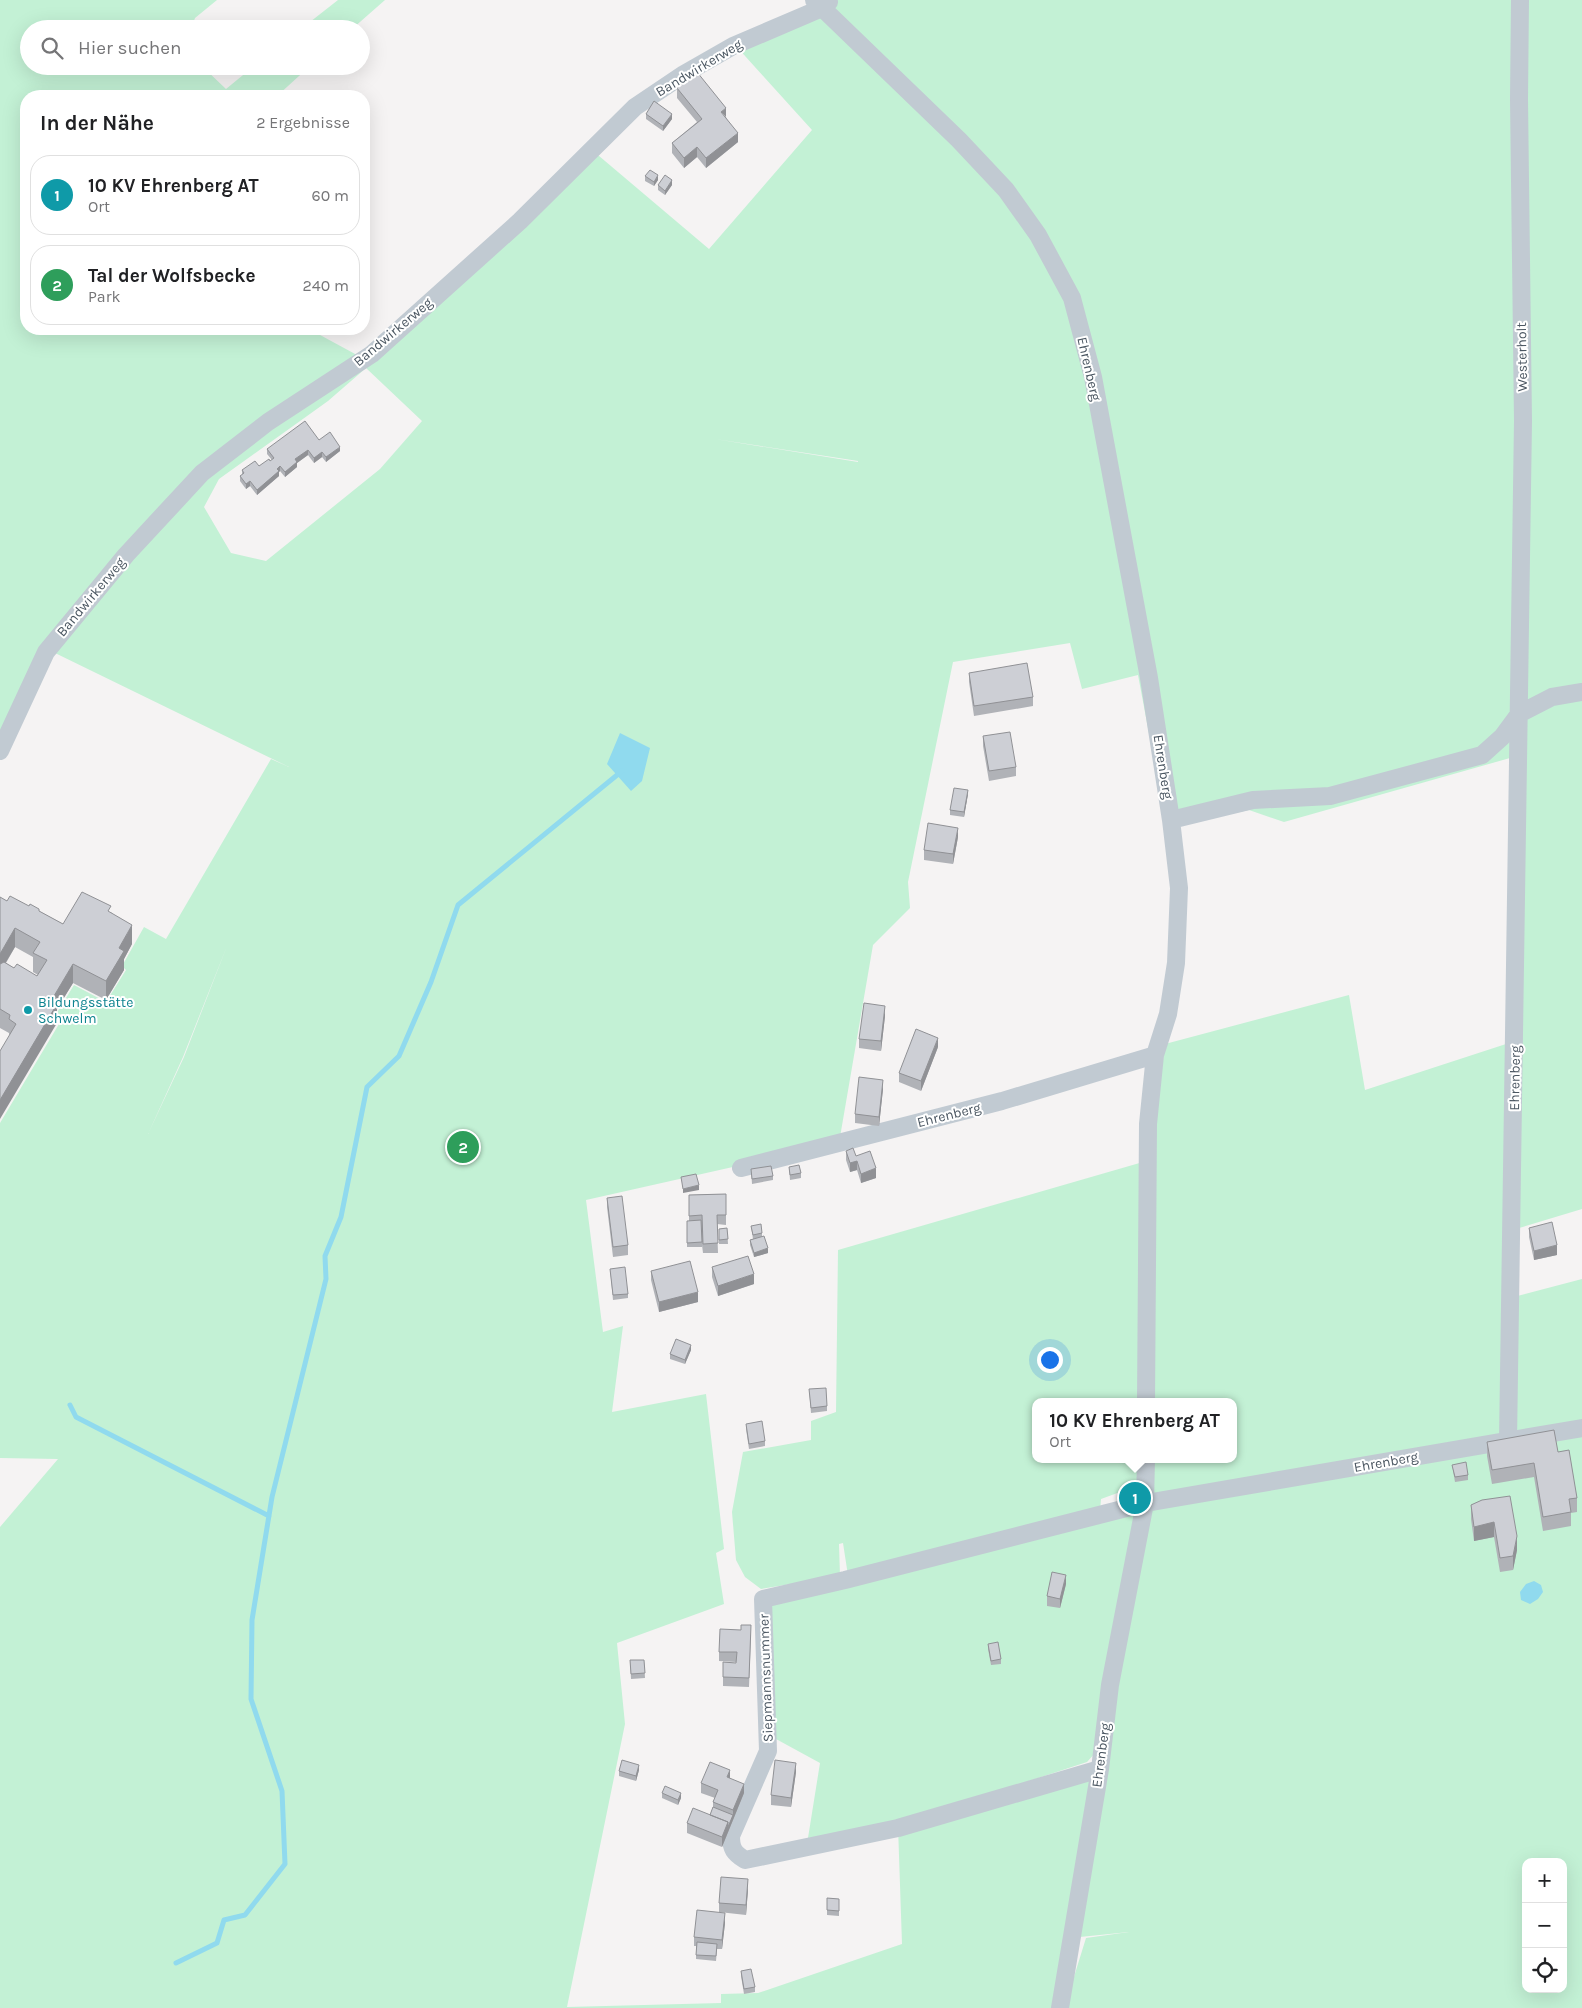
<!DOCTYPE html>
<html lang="de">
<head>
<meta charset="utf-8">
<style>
	:root { --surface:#fff; --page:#f2f2f2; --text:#202124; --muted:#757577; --line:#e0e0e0; --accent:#db2777 }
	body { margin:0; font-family:Karla,sans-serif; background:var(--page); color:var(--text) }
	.controls { position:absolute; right:15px; bottom:15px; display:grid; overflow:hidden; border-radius:10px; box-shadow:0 5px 20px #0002 }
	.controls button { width:45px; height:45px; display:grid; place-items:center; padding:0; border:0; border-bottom:1px solid var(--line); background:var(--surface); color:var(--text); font:25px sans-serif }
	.you { position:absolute; left:1049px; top:1359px; width:18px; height:18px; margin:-12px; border:4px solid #fff; border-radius:50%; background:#1a73e8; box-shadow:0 0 0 8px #1a73e833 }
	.badge { display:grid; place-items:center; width:32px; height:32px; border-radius:50%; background:var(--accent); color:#fff; font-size:16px; font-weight:700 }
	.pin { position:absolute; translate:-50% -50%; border:2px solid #fff; box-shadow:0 1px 5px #0006 }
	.popup { position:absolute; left:1032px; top:1398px; width:205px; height:65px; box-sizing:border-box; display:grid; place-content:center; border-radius:10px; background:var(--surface); filter:drop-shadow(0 1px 4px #0005); font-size:16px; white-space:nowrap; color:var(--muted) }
	.popup b { font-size:19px; color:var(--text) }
	.popup::after { content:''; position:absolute; left:50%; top:100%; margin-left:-10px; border:10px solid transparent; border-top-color:var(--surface) }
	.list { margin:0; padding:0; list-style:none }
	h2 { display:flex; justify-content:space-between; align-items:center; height:65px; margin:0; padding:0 20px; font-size:21px }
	h2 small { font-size:16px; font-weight:400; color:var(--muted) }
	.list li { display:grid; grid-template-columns:32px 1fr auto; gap:15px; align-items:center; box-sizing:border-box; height:80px; margin:0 10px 10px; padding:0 10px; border:1px solid var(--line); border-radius:20px }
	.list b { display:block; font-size:19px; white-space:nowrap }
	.list p { margin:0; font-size:16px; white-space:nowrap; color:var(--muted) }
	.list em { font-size:16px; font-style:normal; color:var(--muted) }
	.icon { flex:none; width:28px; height:28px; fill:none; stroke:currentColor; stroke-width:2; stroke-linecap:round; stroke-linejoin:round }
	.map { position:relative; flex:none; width:1582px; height:2008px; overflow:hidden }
	.search { position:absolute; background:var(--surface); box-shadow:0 5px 20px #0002; left:20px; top:20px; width:350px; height:55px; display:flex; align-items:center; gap:12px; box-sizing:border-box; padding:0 18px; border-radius:28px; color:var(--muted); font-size:19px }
	.panel { position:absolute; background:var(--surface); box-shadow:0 5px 20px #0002; left:20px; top:90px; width:350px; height:245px; border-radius:20px }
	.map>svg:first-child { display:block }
</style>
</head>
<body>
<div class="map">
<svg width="1582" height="2008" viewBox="0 0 1582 2008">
	<rect width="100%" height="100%" fill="#f5f3f3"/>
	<path fill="#c3f1d5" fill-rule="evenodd" d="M0 0H217L195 18 191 29H29V66H202L226 89 254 66H310L277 96H26V329H309L368 361 592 150 709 249 812 130 736 46 818 0H1582V1209L1509 1231 1506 1299 1582 1279V2008H0V1527L58 1459 0 1458V1123L59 1024 53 1019 74 985 106 1002 126 970 122 966 144 927 166 939 271 759 289 767 55 653 0 740ZM366 368 422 421 380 469 266 561 231 553 204 507 219 479 328 401ZM715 439 858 461V462ZM1070 643 1082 689 1138 675 1160 792 1174 826 1249 810 1284 822 1510 758 1506 1044 1365 1090 1349 995 1165 1044 1149 1173 1147 1402H1234V1459H1147L1102 1762 898 1826 902 1944 758 1993 721 1994V2003L567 2007 625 1724 617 1643 724 1604 716 1553 724 1549 706 1394 612 1412 623 1326 603 1332 586 1200 839 1143 873 945 910 908 908 882 953 662ZM227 946 184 1057 148 1134 183 1057ZM1526 1862H1563V1989H1526ZM1129 1932 1086 1938 1073 1980 1070 1938Z
		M338 0H385L352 29H301Z
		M1143 1162V1402H1036V1459H1143L1142 1484 1101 1499 1100 1511 1136 1513 1096 1752 1087 1762 898 1824 808 1838 820 1763 776 1739 768 1602 849 1582 843 1543 839 1544 840 1576 761 1589 745 1577 736 1560 732 1512 743 1452 811 1440V1421L836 1412 838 1250Z"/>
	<path fill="#90daee" d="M620 733 650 748 642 781 631 791 607 764Z
		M1534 1581 1541 1585 1543 1592 1538 1599 1530 1604 1521 1600 1520 1592 1526 1584Z"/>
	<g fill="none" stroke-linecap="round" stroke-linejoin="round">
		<path stroke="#90daee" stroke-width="5" d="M70 1405 76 1417 269 1516
			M176 1963 217 1943 224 1920 245 1915 285 1864 282 1791 251 1699 252 1620 272 1497 326 1279 325 1256 341 1217 367 1087 399 1056 431 982 458 905 622 771"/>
		<path stroke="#c1cad2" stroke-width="18" d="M814 0 959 140 1006 190 1038 235 1072 298 1093 377 1149 678 1171 820 1179 888 1176 963 1168 1014 1155 1055 1148 1124 1146 1402
			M0 751 46 652 126 555 202 473 268 422 372 354 520 221 635 107 684 74 733 46 822 8 829 2
			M1171 820 1253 800 1330 796 1482 755 1502 737 1519 714 1552 697 1582 692
			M741 1168 1002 1101 1155 1055
			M1508 1442 1523 421 1519 99 1520 0
			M1100 1769 898 1828 745 1860C734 1853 731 1849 731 1836L768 1751 763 1599 845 1580 1146 1503 1582 1428
			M1060 2008 1100 1769 1110 1685 1145 1503 1146 1459"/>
	</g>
	<path fill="#b0b2b7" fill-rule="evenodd" d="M677 88 726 117 738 142 706 168 697 157 684 168 672 153V143L697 122 677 98Z
		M646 114 672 119 663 131 646 119Z
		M645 176 658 180 654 186 645 181Z
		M658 185H672L665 195 658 190Z
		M319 440 340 451 326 462 322 457 314 463 308 455 297 463V467L285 477 280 471 279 472V476L257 495 250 486 246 489 240 481V476L242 475V470L259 466 272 460 267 454V449Z
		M969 673 1033 697V706L974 716 969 682Z
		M983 736 1016 767V776L989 781 983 746Z
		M968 794 964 817 950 815V810Z
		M958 837 953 864 924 860V850Z
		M0 897 7 901 39 911 63 924 111 912 132 944 124 959V970L106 1000 73 983 57 1009V1023L9 1035V1033L0 1028ZM15 947 33 957V972L38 975 37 976 14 968 6 963Z
		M885 1016 881 1051 859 1048V1039Z
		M938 1047 921 1091 899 1082V1073Z
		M883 1089 879 1126 855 1123V1114Z
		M846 1151 856 1156 876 1178 861 1183 857 1170 850 1172 846 1160Z
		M789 1167 801 1173V1178L790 1180Z
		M751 1169 773 1176V1180L752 1184Z
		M726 1194V1225L717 1224 718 1253H703L702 1245V1247H687V1221H689V1195Z
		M607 1198 628 1245V1255L613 1257 607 1207Z
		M751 1226 762 1233V1236L768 1253 754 1257 750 1245V1240L753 1239Z
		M727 1228 728 1244H719V1229Z
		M1529 1228 1557 1255 1534 1260 1529 1237Z
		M712 1267 754 1284 718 1296 712 1277Z
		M610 1269 628 1294V1298L613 1300Z
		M651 1271 698 1302 659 1312 651 1280Z
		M691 1350 685 1364 670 1359V1354Z
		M809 1389 827 1406V1411L811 1413Z
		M746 1424 765 1441V1446L749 1449 746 1429Z
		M1487 1442 1558 1452 1577 1498V1512L1571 1513V1526L1543 1531 1534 1477 1492 1484 1487 1456Z
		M1452 1465 1468 1475V1480L1455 1482Z
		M1482 1500 1517 1550 1513 1570 1500 1572 1494 1537 1474 1541 1471 1519V1505Z
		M1066 1584 1060 1608 1047 1606V1596Z
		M741 1630 751 1635 749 1687 723 1686V1662L736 1663V1662L719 1661V1652Z
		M988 1644 1001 1659V1664L991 1665 988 1649Z
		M630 1660H644L645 1678 631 1679Z
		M639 1770 636 1781 619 1776V1771Z
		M796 1772 791 1807 771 1805V1795Z
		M730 1778 744 1793 722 1847 687 1833V1823L710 1815 713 1807V1802L715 1798 701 1793V1783Z
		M662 1793 681 1798 678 1805 662 1798Z
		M748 1889 746 1915 719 1912V1903Z
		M827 1898 839 1899V1916L827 1915Z
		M725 1923 722 1949H717L716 1961 696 1959V1946H694V1937Z
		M741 1971 755 1987V1992L744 1994 741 1976Z"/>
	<path fill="#909195" d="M726 108V117L721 112Z
		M672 114V119L663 131V126Z
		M738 133V142L706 168V158Z
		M697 147V157L684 168V158Z
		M658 175V180L654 186V182Z
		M672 180V185L665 195V191Z
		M340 447V451L326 462V457Z
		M308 450V455L297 463V467L285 477V472L295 459Z
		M322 452V457L314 463V458Z
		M280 466V471L279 472V476L257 495V490L277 469Z
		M250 481V486L246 489V484Z
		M968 790V794L964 817V812Z
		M958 828V837L953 864V854Z
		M132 925V944L124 959V970L106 1000V981L119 948Z
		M15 928V947L0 972V954Z
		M73 964V983L57 1009V1023L0 1119V1100L51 1001Z
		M885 1006V1016L881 1051V1041Z
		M938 1038V1047L921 1091V1081Z
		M883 1080V1089L879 1126V1117Z
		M857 1161V1170L850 1172V1163Z
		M876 1168V1178L861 1183V1174Z
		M699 1185V1190L683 1193V1189Z
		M1557 1245V1255L1534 1260V1251Z
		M768 1248V1253L754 1257V1253Z
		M754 1274V1284L718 1296V1286Z
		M698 1292V1302L659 1312V1302Z
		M691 1345V1350L685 1364V1360Z
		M1494 1522V1537L1474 1541V1527Z
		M1517 1536V1550L1513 1570V1556Z
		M1066 1575V1584L1060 1608V1599Z
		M796 1763V1772L791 1807V1798Z
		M639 1765V1770L636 1781V1776Z
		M730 1770V1779L727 1777Z
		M744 1784V1793L722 1847V1837L728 1822 733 1815V1810Z
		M681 1793V1798L678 1805V1800Z
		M748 1879V1889L746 1915V1905Z
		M725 1913V1923L722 1949V1940Z"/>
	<path fill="#cdcfd5" stroke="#909195" d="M697 72 726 108 721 112 738 133 706 158 697 147 684 158 672 143 702 119 677 88Z
		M654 101 672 114 663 126 646 114Z
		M650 170 658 175 654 182 645 176Z
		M665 175 672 180 665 191 658 185Z
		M305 421 319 440 330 432 340 447 326 457 322 452 314 458 308 450 295 459 297 462 285 472 280 466 277 469 279 471 257 490 250 481 246 484 240 476 244 473 242 470 255 461 259 466 269 459 270 461 274 458 267 449Z
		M1027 663 1033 697 974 706 969 673Z
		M1010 732 1016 767 989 771 983 736Z
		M954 788 968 790 964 812 950 810Z
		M928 823 958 828 953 854 924 850Z
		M82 892 111 906 108 911 132 925 119 948 124 951 106 981 73 964 51 1001 57 1004 0 1100V1051L16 1024 9 1019 10 1015 0 1009V964L4 962 14 968 17 964 37 976 47 960 33 953 40 942 15 928 0 954V897L7 901 10 896 29 906 30 904 39 909V911L63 924Z
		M864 1003 885 1006 881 1041 859 1039Z
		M916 1029 938 1038 921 1081 899 1073Z
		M859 1077 883 1080 879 1117 855 1114Z
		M853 1148 856 1156 870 1151 876 1168 861 1174 857 1161 850 1163 846 1151Z
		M799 1165 801 1173 790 1175 789 1167Z
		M771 1166 773 1176 752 1179 751 1169Z
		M696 1174 699 1185 683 1189 681 1177Z
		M726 1194V1215H717L718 1243 703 1244 702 1215 689 1216V1195Z
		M622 1196 628 1245 613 1247 607 1198Z
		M701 1220 702 1242 687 1243V1221Z
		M1552 1222 1557 1245 1534 1251 1529 1228Z
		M761 1224 762 1233 753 1235 751 1226Z
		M727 1228 728 1239 719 1240V1229Z
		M764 1236 768 1248 754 1253 750 1240Z
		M748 1256 754 1274 718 1286 712 1267Z
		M690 1261 698 1292 659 1302 651 1271Z
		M625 1267 628 1294 613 1295 610 1269Z
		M676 1339 691 1345 685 1360 670 1354Z
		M826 1388 827 1406 811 1408 809 1389Z
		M762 1421 765 1441 749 1444 746 1424Z
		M1554 1430 1558 1452 1569 1450 1577 1498 1569 1499 1571 1512 1543 1517 1534 1463 1492 1470 1487 1442Z
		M1466 1462 1468 1475 1455 1477 1452 1465Z
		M1510 1496 1517 1536 1513 1556 1500 1558 1494 1522 1474 1527 1471 1505 1482 1500Z
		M1052 1572 1066 1575 1060 1599 1047 1596Z
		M741 1625H751L749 1678 723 1677V1662L736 1663 737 1652H719L720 1629 741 1630Z
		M998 1642 1001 1659 991 1661 988 1644Z
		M630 1660H644L645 1673 631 1674Z
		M622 1760 639 1765 636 1776 619 1771Z
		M775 1760 796 1763 791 1798 771 1795Z
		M710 1762 730 1770 727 1777 744 1784 733 1810 713 1802 718 1790 701 1783Z
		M665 1786 681 1793 678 1800 662 1793Z
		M713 1807 733 1815 728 1827V1822L710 1815Z
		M693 1808 728 1822 722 1837 687 1823Z
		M721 1877 748 1879 746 1905 719 1903Z
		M827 1898 839 1899V1911L827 1910Z
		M697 1910 725 1913 722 1940 694 1937Z
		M697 1942 717 1944 716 1956 696 1955Z
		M751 1969 755 1987 744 1989 741 1971Z"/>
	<circle fill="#0f9aa8" stroke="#fff" stroke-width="2" cx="28" cy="1010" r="5"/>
	<g text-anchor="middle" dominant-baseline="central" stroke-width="4" stroke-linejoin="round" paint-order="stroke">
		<g font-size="14" fill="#4a5661" stroke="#fff">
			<text transform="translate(699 68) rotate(-31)">Bandwirkerweg</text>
			<text transform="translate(393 332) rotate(-40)">Bandwirkerweg</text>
			<text transform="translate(1522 357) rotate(-91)">Westerholt</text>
			<text transform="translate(1089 369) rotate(77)">Ehrenberg</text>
			<text transform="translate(91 597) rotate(-50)">Bandwirkerweg</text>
			<text transform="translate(1163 767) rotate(81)">Ehrenberg</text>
			<text transform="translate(1515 1078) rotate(-89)">Ehrenberg</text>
			<text transform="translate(949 1115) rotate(-14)">Ehrenberg</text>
			<text transform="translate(1386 1462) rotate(-10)">Ehrenberg</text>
			<text transform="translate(766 1678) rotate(-92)">Siepmannsnummer</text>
			<text transform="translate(1101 1755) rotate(-82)">Ehrenberg</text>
		</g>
		<g font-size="14" fill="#0d838f" stroke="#fff" text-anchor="start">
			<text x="38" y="1002">Bildungsstätte<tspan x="38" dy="16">Schwelm</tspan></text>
		</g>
	</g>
</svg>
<div class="controls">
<button>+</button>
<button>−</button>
<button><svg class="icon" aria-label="locate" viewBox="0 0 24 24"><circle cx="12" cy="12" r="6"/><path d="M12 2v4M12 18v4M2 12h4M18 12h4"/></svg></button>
</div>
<div class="you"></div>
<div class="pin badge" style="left:1135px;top:1498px;background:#0f9aa8">1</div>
<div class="popup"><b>10 KV Ehrenberg AT</b>Ort</div>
<div class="pin badge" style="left:463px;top:1147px;background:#2e9e5b">2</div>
<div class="search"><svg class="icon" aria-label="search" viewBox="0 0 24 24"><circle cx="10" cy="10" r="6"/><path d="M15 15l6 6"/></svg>Hier suchen</div>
<section class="panel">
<h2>In der Nähe<small>2 Ergebnisse</small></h2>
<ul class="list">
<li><span class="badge" style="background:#0f9aa8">1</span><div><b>10 KV Ehrenberg AT</b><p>Ort</p></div><em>60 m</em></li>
<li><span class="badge" style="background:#2e9e5b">2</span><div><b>Tal der Wolfsbecke</b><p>Park</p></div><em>240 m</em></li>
</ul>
</section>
</div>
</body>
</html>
